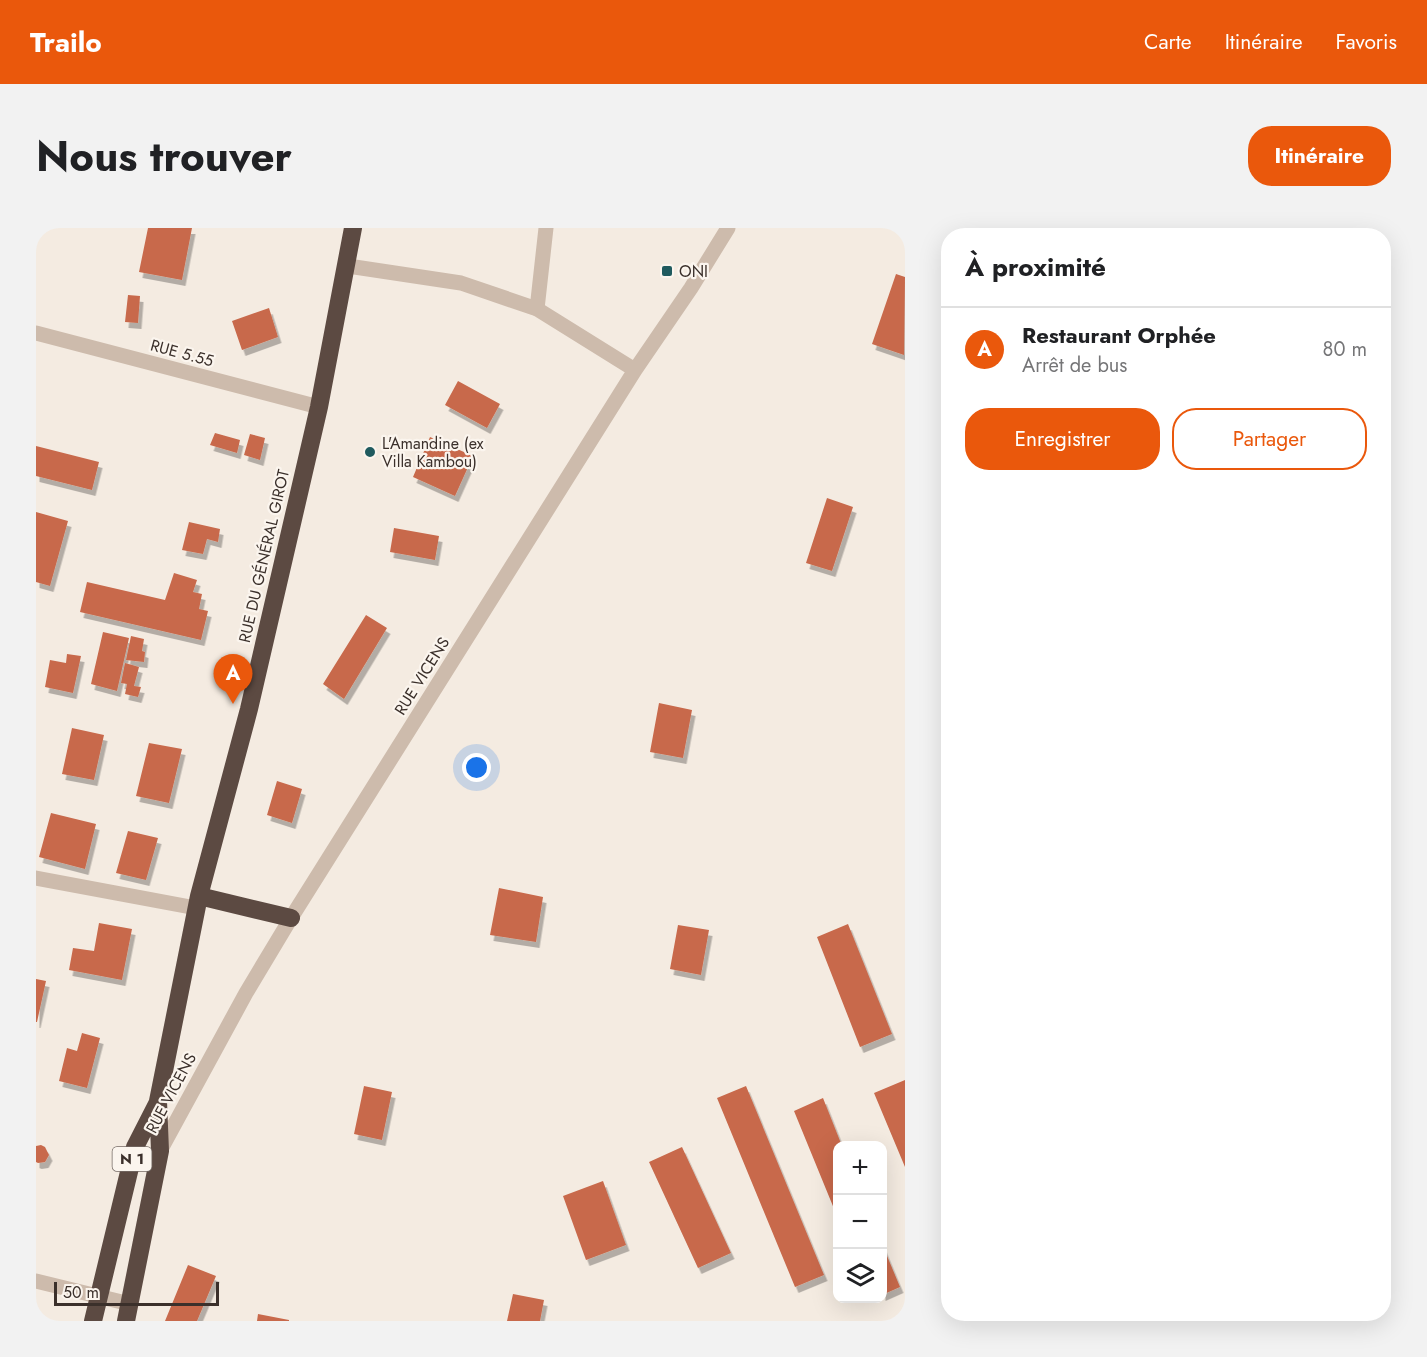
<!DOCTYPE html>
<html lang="fr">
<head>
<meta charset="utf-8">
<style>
	:root { --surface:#fff; --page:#f2f2f2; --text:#202124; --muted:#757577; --line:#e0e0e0; --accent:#ea580c }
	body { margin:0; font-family:Jost,sans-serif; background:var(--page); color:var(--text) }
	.controls { position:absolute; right:18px; bottom:18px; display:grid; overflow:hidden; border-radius:12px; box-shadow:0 6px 24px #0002 }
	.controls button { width:54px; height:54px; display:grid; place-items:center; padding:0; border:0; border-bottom:2px solid var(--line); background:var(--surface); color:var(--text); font:30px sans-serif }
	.scale { position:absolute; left:18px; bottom:15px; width:165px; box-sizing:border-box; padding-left:6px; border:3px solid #3b302b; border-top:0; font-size:16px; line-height:21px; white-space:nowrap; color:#3b302b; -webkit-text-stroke:4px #fbf5ee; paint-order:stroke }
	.you { position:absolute; left:441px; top:540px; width:21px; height:21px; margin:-15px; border:4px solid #fff; border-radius:50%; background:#1a73e8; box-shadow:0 0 0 9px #1a73e833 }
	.badge { display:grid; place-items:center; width:39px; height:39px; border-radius:50%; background:var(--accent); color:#fff; font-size:20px; font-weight:700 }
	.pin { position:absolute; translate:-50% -50px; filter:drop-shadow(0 2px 3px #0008) }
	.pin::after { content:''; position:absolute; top:32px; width:21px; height:18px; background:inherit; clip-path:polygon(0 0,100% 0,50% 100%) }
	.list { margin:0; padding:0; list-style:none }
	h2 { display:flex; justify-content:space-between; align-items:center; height:78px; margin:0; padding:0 24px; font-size:26px }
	h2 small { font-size:20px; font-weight:400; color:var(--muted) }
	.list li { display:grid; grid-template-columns:39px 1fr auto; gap:18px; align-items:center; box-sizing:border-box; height:84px; padding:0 24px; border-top:2px solid var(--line) }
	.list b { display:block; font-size:22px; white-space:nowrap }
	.list p { margin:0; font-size:20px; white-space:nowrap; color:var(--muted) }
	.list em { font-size:20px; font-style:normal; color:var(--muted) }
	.actions { display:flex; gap:12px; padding:18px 24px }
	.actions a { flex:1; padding:14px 0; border:2px solid var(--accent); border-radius:24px; text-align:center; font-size:21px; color:var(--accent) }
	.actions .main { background:var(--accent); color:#fff }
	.icon { flex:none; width:33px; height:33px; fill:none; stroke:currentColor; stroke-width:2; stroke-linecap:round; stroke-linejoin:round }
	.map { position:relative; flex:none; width:869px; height:1093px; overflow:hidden; border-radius:24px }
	header { display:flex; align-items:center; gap:36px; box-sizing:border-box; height:84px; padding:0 30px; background:var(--accent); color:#fff }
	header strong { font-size:28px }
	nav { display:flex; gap:33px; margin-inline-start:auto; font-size:21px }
	.intro { display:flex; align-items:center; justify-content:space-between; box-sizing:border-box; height:144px; padding:0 36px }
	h1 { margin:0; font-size:42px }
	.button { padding:15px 27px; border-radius:24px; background:var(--accent); color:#fff; font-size:21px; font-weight:700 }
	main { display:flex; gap:36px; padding:0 36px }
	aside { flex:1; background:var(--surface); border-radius:24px; box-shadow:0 6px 24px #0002 }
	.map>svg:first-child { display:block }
</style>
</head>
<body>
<header>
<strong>Trailo</strong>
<nav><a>Carte</a><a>Itinéraire</a><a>Favoris</a></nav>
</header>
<div class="intro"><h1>Nous trouver</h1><a class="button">Itinéraire</a></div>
<main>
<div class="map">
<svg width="869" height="1093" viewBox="0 0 869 1093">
	<defs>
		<filter id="shadow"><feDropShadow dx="3.5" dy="6" stdDeviation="0" flood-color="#0004"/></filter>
	</defs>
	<rect width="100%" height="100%" fill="#f4ebe1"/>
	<path fill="#c8694b" filter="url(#shadow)" d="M112 0H156L146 52 103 44Z
		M860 46 869 49 868 127 836 116Z
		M92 67 104 68 102 95 89 94Z
		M233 80 242 109 206 122 196 93Z
		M422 153 464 176 451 200 409 177Z
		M179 205 204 212 201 225 174 217Z
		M214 206 229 210 224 232 208 227Z
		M394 209 437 228 419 268 377 249Z
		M0 218 63 234 56 262 0 248Z
		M791 270 817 279 796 343 770 335Z
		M0 284 32 293 14 358 0 354Z
		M153 294 184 301 182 314 171 311 167 326 146 322Z
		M358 300 403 308 399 332 354 324Z
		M138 345 161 352 157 364 166 366 163 381 172 383 165 412 44 384 51 354 129 372Z
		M330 387 351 400 308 471 287 456Z
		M67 404 93 410 81 463 55 456Z
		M95 408 108 411 106 423 109 424 108 434 90 432Z
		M31 426 45 428 37 465 9 459 14 432 30 435Z
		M89 435 103 439 98 458 105 459 102 469 89 466 91 456 85 455Z
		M623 475 656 482 647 530 614 524Z
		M36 500 68 507 58 552 26 546Z
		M113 515 146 521 133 575 100 568Z
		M241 553 266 561 256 595 231 587Z
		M15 585 60 596 49 641 3 629Z
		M92 603 122 610 110 652 80 645Z
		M463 660 507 669 500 714 454 707Z
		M63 695 96 701 86 752 33 742 37 720 58 723Z
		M812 696 856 806 824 819 781 709Z
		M642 697 673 702 665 747 634 741Z
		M0 751 10 753 1 794H0Z
		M46 805 64 810 51 860 23 853 31 820 41 823Z
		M869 852V939L838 865Z
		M328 858 356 864 346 912 318 906Z
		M710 858 788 1047 759 1059 681 870Z
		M787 870 806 918H802L801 988 758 883Z
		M5 917 9 919 13 927 9 934 2 935 0 934V918Z
		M646 919 695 1025 662 1040 613 934Z
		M567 953 590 1017 550 1032 527 968Z
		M846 1016 864 1059 846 1067Z
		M152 1037 180 1048 161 1093H129Z
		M477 1066 508 1072 504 1093H471Z
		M222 1086 253 1092V1093H221Z"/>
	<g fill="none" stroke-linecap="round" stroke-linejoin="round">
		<path stroke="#cdbbac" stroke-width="15" d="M312 38 425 55 501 81 599 142
			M501 81 510 0
			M0 105 283 179
			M0 650 160 680
			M124 923 210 765 255 690 599 142 655 60 692 0
			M0 1053 94 1076"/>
		<path stroke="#5c4a42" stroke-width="18" d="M163 668 255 690
			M57 1093 99 919 122 874
			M90 1093 124 923 122 873 163 668 213 481 283 179 317 0"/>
	</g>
	<g fill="#1f5a5e" stroke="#fbf5ee" stroke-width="2">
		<rect x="625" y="37" width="12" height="12" rx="3"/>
		<circle cx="334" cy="224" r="6"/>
	</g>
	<g text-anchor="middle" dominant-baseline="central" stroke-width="4.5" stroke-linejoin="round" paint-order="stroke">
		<rect fill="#fbf5ee" stroke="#756b66" stroke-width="1.5" x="76.5" y="919" width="39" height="24" rx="4.5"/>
		<g font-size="15" font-weight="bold" fill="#3b302b">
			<text x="96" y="931">N 1</text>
		</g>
		<g font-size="16" fill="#3b302b" stroke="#fbf5ee" text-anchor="start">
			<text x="643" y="43">ONI</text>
			<text x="346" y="215">L'Amandine (ex<tspan x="346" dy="18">Villa Kambou)</tspan></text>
		</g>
		<g font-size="16" fill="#3b302b" stroke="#fbf5ee">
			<text transform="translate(146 125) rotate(15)">RUE 5.55</text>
			<text transform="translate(228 328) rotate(-77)">RUE DU GÉNÉRAL GIROT</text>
			<text transform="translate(386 448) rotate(-58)">RUE VICENS</text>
			<text transform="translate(135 865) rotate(-62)">RUE VICENS</text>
		</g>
	</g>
</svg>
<div class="controls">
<button>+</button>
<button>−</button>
<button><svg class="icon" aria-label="layers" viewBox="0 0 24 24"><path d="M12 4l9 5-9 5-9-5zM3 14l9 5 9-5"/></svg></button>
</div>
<div class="scale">50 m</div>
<div class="you"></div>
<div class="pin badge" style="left:197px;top:476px">A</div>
</div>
<aside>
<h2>À proximité<small></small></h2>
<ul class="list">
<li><span class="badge">A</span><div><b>Restaurant Orphée</b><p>Arrêt de bus</p></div><em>80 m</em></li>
</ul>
<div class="actions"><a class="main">Enregistrer</a><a>Partager</a></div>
</aside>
</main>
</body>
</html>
